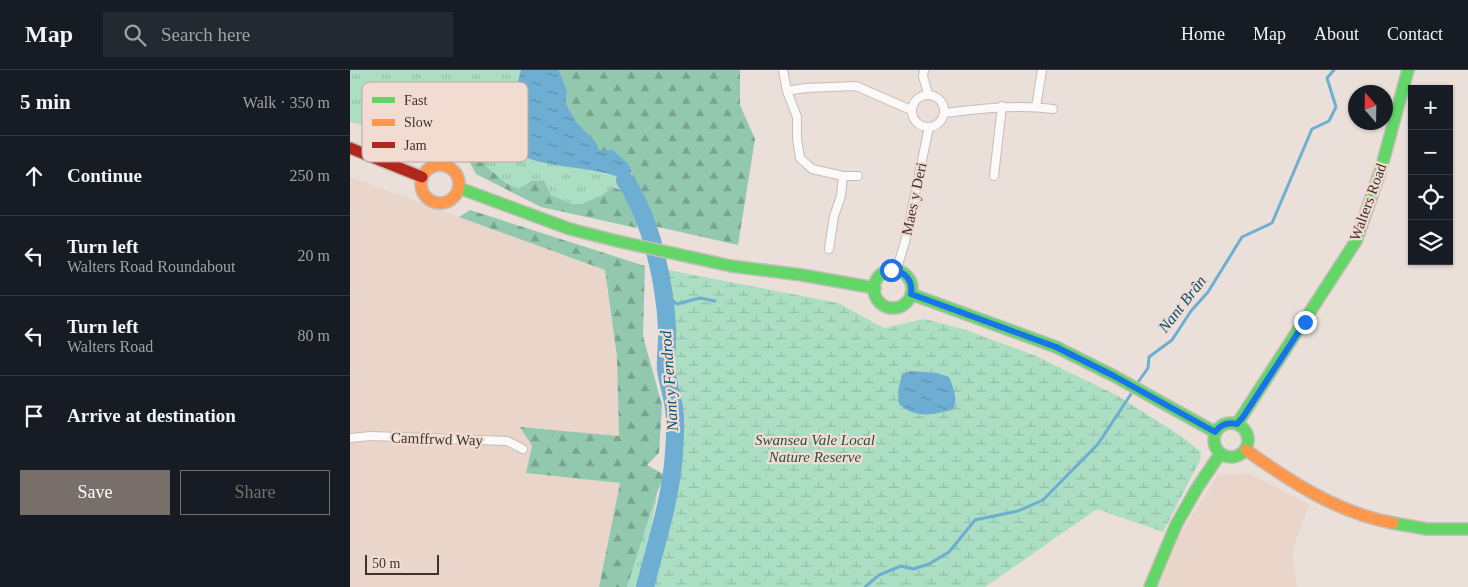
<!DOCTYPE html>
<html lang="en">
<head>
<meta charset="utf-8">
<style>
	:root { --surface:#171b24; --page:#242831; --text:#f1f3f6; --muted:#9ea1a6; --line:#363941; --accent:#786f6a }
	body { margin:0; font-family:Georgia,serif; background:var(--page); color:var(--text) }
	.controls { position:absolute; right:15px; top:15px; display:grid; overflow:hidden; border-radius:0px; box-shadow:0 1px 4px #0004 }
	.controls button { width:45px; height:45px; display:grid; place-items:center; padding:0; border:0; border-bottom:1px solid var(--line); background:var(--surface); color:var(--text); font:25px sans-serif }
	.compass { position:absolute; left:998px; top:15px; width:45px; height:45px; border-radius:50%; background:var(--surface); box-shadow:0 1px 4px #0004; rotate:340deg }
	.scale { position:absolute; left:15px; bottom:12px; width:74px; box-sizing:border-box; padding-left:5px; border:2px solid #3b332f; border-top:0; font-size:14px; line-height:18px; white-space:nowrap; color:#3b332f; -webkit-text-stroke:4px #f2dcd1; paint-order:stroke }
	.stop { position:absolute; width:15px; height:15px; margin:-11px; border:4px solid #1a73e8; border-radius:50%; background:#fff }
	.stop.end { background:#1a73e8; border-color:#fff; box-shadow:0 1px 5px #0008 }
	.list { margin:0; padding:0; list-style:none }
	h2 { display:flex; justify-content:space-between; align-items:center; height:65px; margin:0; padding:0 20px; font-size:21px }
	h2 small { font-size:16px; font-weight:400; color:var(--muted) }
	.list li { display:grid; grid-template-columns:32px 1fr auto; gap:15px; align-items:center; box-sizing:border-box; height:80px; padding:0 20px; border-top:1px solid var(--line) }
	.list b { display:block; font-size:19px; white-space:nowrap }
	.list p { margin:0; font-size:16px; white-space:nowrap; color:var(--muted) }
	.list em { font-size:16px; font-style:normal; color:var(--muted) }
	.actions { display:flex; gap:10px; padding:15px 20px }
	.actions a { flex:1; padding:11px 0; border:1px solid var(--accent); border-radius:0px; text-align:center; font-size:18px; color:var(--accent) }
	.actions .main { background:var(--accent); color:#fff }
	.icon { flex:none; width:28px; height:28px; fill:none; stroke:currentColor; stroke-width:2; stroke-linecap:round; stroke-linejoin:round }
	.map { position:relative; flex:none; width:1118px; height:517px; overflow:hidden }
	header { display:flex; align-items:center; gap:30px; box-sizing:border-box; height:70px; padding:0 25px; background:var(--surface); border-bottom:1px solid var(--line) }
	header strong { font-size:24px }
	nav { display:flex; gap:28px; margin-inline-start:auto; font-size:18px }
	.search { width:350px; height:45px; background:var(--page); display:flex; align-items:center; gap:12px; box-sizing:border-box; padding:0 18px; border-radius:0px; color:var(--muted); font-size:19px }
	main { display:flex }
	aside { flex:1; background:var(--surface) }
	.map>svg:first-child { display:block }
</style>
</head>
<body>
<header>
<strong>Map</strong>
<div class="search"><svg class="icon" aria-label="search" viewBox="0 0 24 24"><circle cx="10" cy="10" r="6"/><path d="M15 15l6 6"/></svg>Search here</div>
<nav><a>Home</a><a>Map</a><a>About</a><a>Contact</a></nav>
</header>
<main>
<aside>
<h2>5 min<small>Walk · 350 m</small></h2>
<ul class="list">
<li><svg class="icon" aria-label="ahead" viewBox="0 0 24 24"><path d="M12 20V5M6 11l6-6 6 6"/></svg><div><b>Continue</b></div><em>250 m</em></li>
<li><svg class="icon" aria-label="left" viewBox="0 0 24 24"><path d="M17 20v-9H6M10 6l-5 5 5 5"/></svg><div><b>Turn left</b><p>Walters Road Roundabout</p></div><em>20 m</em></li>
<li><svg class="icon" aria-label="left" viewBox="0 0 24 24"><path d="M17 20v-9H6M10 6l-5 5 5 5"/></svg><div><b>Turn left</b><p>Walters Road</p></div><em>80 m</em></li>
<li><svg class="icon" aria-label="arrive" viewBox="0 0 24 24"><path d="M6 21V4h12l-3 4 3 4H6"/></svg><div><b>Arrive at destination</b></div></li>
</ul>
<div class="actions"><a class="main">Save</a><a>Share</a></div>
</aside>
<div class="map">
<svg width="1118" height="517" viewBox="0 0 1118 517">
	<defs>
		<pattern id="grass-tufts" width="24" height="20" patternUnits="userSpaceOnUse" patternTransform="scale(1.25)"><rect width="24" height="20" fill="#abdec3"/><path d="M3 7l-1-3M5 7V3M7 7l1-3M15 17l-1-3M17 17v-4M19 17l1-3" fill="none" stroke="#94bfa8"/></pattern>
		<pattern id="forest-firs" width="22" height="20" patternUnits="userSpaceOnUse" patternTransform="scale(1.25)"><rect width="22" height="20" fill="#92c9ae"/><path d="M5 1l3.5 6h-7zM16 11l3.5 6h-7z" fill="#78a48e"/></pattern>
		<pattern id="wetland-marsh" width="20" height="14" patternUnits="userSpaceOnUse" patternTransform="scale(1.25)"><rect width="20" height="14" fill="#abdec3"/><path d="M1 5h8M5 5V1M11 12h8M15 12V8" fill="none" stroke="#94bfa8"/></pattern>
		<pattern id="water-ripples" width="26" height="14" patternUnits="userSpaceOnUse" patternTransform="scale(1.25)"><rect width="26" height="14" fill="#6daed2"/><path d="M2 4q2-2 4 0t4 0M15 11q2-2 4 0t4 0" fill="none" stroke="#5b8eab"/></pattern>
	</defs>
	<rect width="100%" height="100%" fill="#eadfd9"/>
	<path fill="#e9d5ca" d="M0 107 255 200 267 287 269 366 171 357 182 376 177 403 270 413 249 517H0Z
		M898 403 959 434 942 482 947 517H808L832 461 868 405Z"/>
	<path fill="url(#grass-tufts)" d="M0 0H171L168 6 165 40 158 54 160 73 191 92 232 98 269 107 284 129 287 141 275 122 264 117 252 125 232 134H222L201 125 194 110 181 111 169 119 156 113 137 97 134 66 91 73 0 52Z
		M308 420 291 517H277Z"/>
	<path fill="url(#forest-firs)" d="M209 0H390V35L405 69 388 175 304 156 284 112 282 102 278 94 250 81 246 72 227 53 216 34 217 21Z
		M134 66 137 97 156 113 169 119 181 111 194 110 201 125 222 134H232L252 125 263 117 275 122 287 141V158L191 137 126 104 118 89 123 69Z
		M120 140 295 196 293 266 312 335 309 383 297 395 315 405 308 420 277 517H249L270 413 176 403 182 376 170 357 269 366 267 287 255 200 109 147Z"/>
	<path fill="url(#wetland-marsh)" d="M313 199 488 233 534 258 574 249 613 259 686 286 768 326 831 366 851 382 850 390 813 462 747 439 635 517H297L322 414 325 398 328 360 325 322 319 298 320 263 317 227Z"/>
	<path fill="url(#water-ripples)" d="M171 0H209L217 21 216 34 227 53 246 72 250 81 263 80 278 94 282 102 275 110C247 95 185 99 165 81 159 76 157 63 158 55 159 49 164 44 165 38 168 25 166 12 171 0Z
		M561 301 587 303 599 307C604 318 607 328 604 339 585 345 565 349 549 334L548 321 552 304Z"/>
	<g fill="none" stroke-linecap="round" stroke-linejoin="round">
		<path stroke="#6daed2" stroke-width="3" d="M314 224 327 234 350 228 365 231
			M310 274 316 276
			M786 315 798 298 799 287 822 270 841 241 858 222 892 167 922 153 962 59 979 51 986 37 977 8 984 0
			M515 517 529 505 551 496 563 499 579 494 599 482 625 450 668 441 693 430 748 374 783 321"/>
		<path stroke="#6daed2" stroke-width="18" d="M275 110C301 149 315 212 317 259 318 272 315 286 316 300 318 313 322 325 324 338 326 352 325 369 324 383 321 429 306 473 295 517"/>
		<defs>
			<path id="street" d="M433 0 437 21 447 47V68L450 88 462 99 493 106H508
				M574 0 573 6 578 24
				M437 21 456 18 506 16 561 40
				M562 41a16 16 0 1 1 32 0a16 16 0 1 1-32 0Z
				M686 37 692 0
				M594 43C631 39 667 34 703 39
				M644 106 652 36
				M479 179 484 146 491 126 493 106
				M546 201 555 172 579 57
				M0 368 21 366 157 371 173 379"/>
			<path id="fast" d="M109 118 220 159 267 171 381 196 452 205 525 218
				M524 219a19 19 0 1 1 38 0a19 19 0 1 1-38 0Z
				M561 224 706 277 764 306 865 362
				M864 370a17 17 0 1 1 34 0a17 17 0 1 1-34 0Z
				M887 354 1006 171 1031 99 1058 0
				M1043 453 1077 459H1118
				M800 517 826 455 847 418 870 384"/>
			<path id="slow" d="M71 114a19 19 0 1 1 38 0a19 19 0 1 1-38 0Z
				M896 380C941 412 988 443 1043 453"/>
			<path id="jam" d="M0 78 72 107"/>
		</defs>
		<use href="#street" stroke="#c5bdb8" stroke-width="10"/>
		<use href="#fast" stroke="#c5bdb8" stroke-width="14"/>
		<use href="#slow" stroke="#c5bdb8" stroke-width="14"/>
		<use href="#jam" stroke="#c5bdb8" stroke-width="14"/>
		<use href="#street" stroke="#fcfaf9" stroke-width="8"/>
		<use href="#fast" stroke="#63d668" stroke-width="11"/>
		<use href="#slow" stroke="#ff974d" stroke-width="11"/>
		<use href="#jam" stroke="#b3261e" stroke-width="11"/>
	</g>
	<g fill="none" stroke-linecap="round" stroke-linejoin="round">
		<path stroke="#1a73e8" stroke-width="6" d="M541 200C555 201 563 210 561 224L706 277 764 306 865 362C871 354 878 352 887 354L893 347 955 252"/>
	</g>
	<g text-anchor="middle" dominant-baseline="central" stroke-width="4.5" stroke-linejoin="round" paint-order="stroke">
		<g font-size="15" fill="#3b332f" stroke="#f2dcd1">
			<text transform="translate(564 129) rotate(-78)">Maes y Deri</text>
			<text transform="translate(1018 132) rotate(-70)">Walters Road</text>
			<text transform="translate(87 369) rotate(2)">Camffrwd Way</text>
		</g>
		<g font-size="15" font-style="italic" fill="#24513e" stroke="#f2dcd1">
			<text x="465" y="370">Swansea Vale Local<tspan x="465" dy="17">Nature Reserve</tspan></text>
		</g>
		<g font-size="16" font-style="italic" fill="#004f74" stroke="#f2dcd1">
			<text transform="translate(832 234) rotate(-52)">Nant Brân</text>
			<text transform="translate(319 311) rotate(-94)">Nant y Fendrod</text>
		</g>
	</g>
	<rect x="12" y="12" width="166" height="80" rx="8" fill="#f2dcd1" stroke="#bba9a0" stroke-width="1"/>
	<rect x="22" y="27" width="23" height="6" fill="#63d668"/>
	<rect x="22" y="49" width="23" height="7" fill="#ff974d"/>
	<rect x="22" y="72" width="23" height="6" fill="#b3261e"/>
	<g font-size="14" fill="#3b332f">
		<text x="54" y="35">Fast</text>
		<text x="54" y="57">Slow</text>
		<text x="54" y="80">Jam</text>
	</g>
</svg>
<div class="controls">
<button>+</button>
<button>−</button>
<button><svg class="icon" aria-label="locate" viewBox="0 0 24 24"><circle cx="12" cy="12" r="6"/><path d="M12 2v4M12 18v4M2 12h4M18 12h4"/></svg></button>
<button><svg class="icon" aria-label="layers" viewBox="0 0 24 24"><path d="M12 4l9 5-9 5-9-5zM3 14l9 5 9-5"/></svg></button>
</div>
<svg class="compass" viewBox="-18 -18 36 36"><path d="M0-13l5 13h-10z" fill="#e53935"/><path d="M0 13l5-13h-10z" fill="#9ea1a6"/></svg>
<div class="scale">50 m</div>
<div class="stop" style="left:541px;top:200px"></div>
<div class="stop end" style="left:955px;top:252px"></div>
</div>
</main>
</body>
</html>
